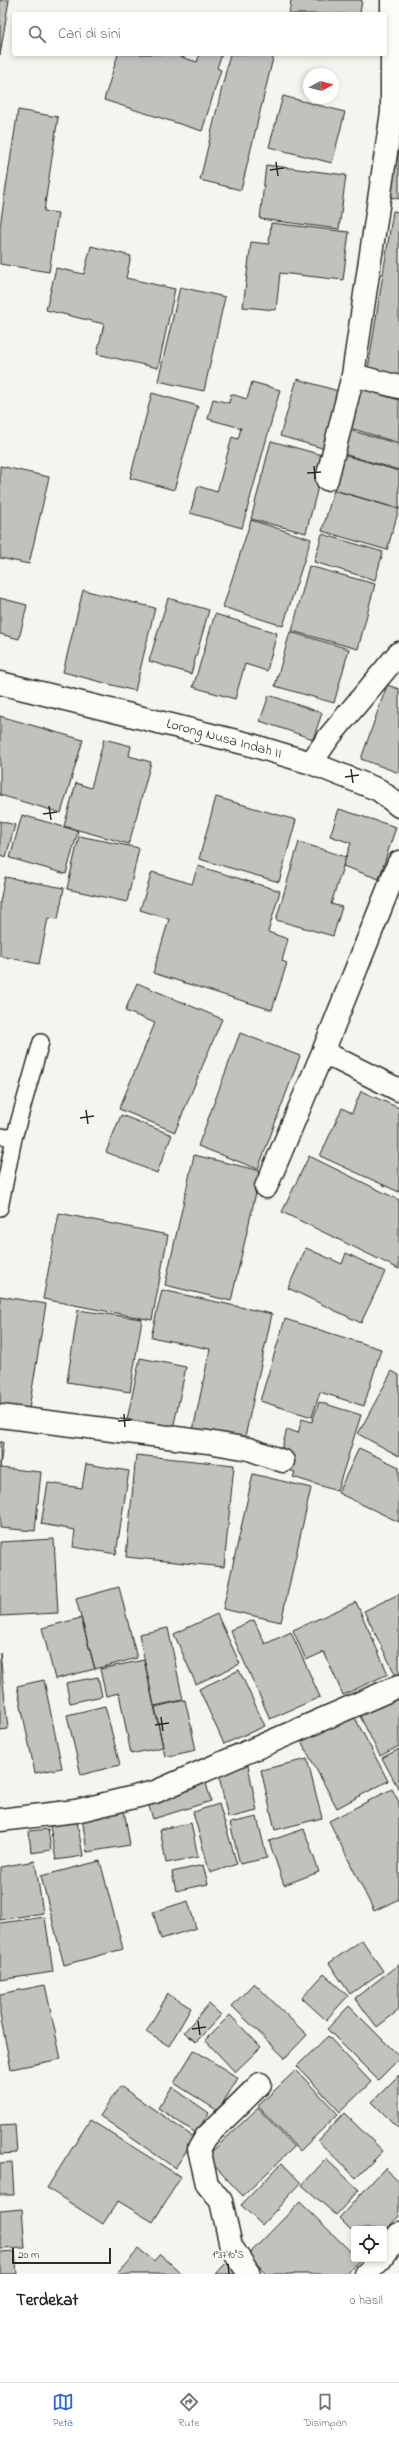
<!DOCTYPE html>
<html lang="id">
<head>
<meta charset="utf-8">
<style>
	:root { --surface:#fff; --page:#f6f6f6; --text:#202124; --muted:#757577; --line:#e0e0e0; --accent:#2563eb }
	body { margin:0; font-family:"Indie Flower",sans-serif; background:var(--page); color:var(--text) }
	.controls { position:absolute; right:12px; bottom:12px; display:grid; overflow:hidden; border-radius:4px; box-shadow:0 2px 6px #0003 }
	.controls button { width:36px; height:36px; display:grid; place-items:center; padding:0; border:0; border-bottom:1px solid var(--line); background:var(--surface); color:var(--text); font:20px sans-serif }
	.compass { position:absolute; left:303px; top:68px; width:36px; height:36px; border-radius:50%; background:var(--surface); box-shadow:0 2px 6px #0003; rotate:83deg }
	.scale { position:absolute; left:12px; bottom:10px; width:99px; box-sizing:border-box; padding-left:4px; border:2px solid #2b2b2b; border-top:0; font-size:11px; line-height:14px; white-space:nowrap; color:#2b2b2b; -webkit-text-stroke:3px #fdfcf7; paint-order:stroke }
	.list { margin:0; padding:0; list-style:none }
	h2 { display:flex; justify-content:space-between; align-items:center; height:52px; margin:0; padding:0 16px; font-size:17px }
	h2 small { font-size:13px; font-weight:400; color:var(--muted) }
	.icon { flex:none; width:22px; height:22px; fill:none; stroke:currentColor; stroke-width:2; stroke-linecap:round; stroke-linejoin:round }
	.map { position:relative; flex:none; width:399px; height:2274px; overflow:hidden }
	.search { position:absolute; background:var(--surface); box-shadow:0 2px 6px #0003; left:12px; right:12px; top:12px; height:44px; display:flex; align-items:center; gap:10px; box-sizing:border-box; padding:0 14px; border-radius:4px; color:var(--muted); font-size:15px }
	.sheet { height:108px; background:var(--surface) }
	nav { display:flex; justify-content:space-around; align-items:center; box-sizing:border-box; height:56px; border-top:1px solid var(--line); background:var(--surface); font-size:11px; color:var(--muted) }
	nav a { display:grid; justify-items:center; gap:2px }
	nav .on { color:var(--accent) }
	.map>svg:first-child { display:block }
</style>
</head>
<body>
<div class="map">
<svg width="399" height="2274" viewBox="0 0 399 2274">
	<rect width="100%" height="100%" fill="#f5f4ef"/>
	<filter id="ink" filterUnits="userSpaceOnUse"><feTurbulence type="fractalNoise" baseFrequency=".025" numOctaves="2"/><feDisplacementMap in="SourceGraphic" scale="8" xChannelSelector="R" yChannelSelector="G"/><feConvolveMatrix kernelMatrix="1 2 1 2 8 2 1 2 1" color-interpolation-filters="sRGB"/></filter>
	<g filter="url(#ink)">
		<path fill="#c2c1be" stroke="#2b2b2b" d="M0 0H9L0 55Z
			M291 0H362L360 14H289Z
			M118 54H172L197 62 200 54H222L217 68 221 70 202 131 104 100Z
			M230 54H274L241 190 200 180Z
			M283 96 345 112 332 163 269 147Z
			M18 110 58 117 44 211 58 213 49 272 0 264V226Z
			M399 143V199L386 196Z
			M266 165 346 175 339 229 260 219Z
			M393 211 399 212V380L367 375Z
			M271 223 349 232 343 280 280 273 276 310 243 307 251 242 269 244Z
			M91 246 131 256 126 278 175 289 158 368 97 354 104 324 46 310 56 268 84 274Z
			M180 287 225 297 204 391 158 381Z
			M297 379 345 393 329 450 280 436Z
			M252 382 280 390 242 528 190 513 198 486 217 492 232 437 238 439 241 428 208 419 213 399 229 403 231 394 247 399Z
			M361 389 399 400V443L350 428Z
			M152 393 198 406 174 490 130 478Z
			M349 430 399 444V470L343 454Z
			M271 441 326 456 306 533 251 519Z
			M344 455 399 471V509L334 490Z
			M0 466 49 477 29 564 0 558Z
			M334 490 399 509 387 550 322 531Z
			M251 520 311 539 283 626 223 607Z
			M322 534 383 552 375 580 314 562Z
			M309 566 375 584 358 649 292 631Z
			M83 590 155 608 135 691 63 672Z
			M0 598 27 605 19 639 0 634Z
			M168 598 209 610 191 674 149 661Z
			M215 614 277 633 267 671 245 664 235 699 193 687Z
			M290 632 349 649 334 703 275 686Z
			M387 685 399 689V773L361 759Z
			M269 695 322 713 313 739 260 721Z
			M0 716 83 740 61 813 0 795Z
			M104 739 131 746 129 756 151 762 129 844 64 826 76 783 91 788Z
			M216 797 296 820 279 882 199 859Z
			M339 809 396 827 379 879 343 866 351 843 330 836Z
			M22 815 78 831 66 874 10 858Z
			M0 821 15 825 6 857 0 855Z
			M79 836 139 848 127 902 67 889Z
			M299 842 346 857 331 904 342 907 333 936 276 920Z
			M198 866 280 891 268 932 288 939 282 961 287 963 272 1010 153 973 169 919 140 910 152 872 192 884Z
			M5 877 64 888 58 919 48 918 39 964 0 956V902Z
			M137 983 222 1019 175 1132 119 1109 155 1023 125 1011Z
			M240 1033 300 1056 258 1169 198 1146Z
			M361 1091 399 1108V1192L320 1156 342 1108 352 1113Z
			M121 1115 172 1135 157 1173 106 1152Z
			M194 1155 261 1171 231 1301 165 1285Z
			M309 1156 399 1200V1269L282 1212Z
			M59 1213 168 1235 152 1320 43 1299Z
			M306 1248 342 1264 346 1253 385 1272 361 1323 288 1288Z
			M162 1290 272 1314 243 1446 192 1435 210 1349 151 1337Z
			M0 1296 46 1304 28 1415 0 1410Z
			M78 1310 142 1319 130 1392 67 1382Z
			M285 1319 381 1349 364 1406 320 1392 312 1417 260 1401Z
			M140 1358 186 1367 173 1429 127 1420Z
			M392 1371 399 1375V1456L358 1434Z
			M319 1402 361 1415 337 1491 293 1477 295 1472 288 1470 280 1455 287 1429 298 1433 302 1419 312 1422Z
			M0 1442H3L0 1468Z
			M359 1448 399 1467V1522L338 1493Z
			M136 1455 234 1465 224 1567 126 1557Z
			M86 1464 129 1471 116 1554 73 1547 75 1530 41 1524 48 1483 82 1488Z
			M0 1468 41 1472 35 1531 0 1528Z
			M253 1474 311 1488 281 1622 223 1609Z
			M54 1539 58 1613 0 1616V1542Z
			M119 1587 137 1658 95 1669 76 1599Z
			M399 1594V1680H398L364 1611Z
			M356 1602 388 1674 343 1695 324 1652 306 1660 293 1630Z
			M217 1614 240 1664 196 1684 174 1634Z
			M81 1618 95 1669 55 1679 42 1628Z
			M254 1620 265 1644 291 1632 320 1697 270 1719 230 1630Z
			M168 1628 183 1700 154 1706 139 1634Z
			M0 1653 8 1729 0 1730Z
			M144 1660 163 1747 131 1754 119 1693 106 1696 100 1669Z
			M239 1670 265 1726 224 1744 199 1689Z
			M98 1677 102 1696 70 1703 66 1683Z
			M44 1680 62 1768 35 1773 17 1686Z
			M399 1694V1746L380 1756 359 1714Z
			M185 1700 196 1750 165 1757 155 1707Z
			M105 1706 120 1765 81 1775 67 1715Z
			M353 1714 388 1781 337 1808 301 1741Z
			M399 1749V1790L382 1758Z
			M307 1759 322 1818 275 1830 261 1770Z
			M248 1765 257 1811 228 1818 218 1771Z
			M206 1783 211 1801 153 1819 147 1800Z
			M392 1789 399 1802V1899L374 1911 329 1821Z
			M219 1804 237 1864 210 1873 193 1812Z
			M124 1810 130 1845 87 1852 82 1817Z
			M257 1817 267 1858 240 1864 230 1823Z
			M77 1821 83 1856 56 1860 50 1826Z
			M191 1823 198 1857 166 1863 160 1829Z
			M48 1829 51 1850 31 1853 29 1831Z
			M304 1829 319 1872 284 1885 269 1841Z
			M35 1861 43 1913 0 1920V1867Z
			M100 1861 123 1949 64 1965 41 1876Z
			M203 1865 208 1884 176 1891 172 1872Z
			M188 1901 196 1928 161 1939 153 1912Z
			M45 1917 53 1972 0 1980V1923Z
			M362 1940 383 1971 350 1994 329 1963Z
			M399 1964V2010L377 2027 355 1998Z
			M324 1974 348 1996 326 2020 302 1998Z
			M254 1983 307 2035 285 2058 232 2006Z
			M45 1985 61 2059 11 2069 0 2015V1994Z
			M168 1994 191 2008 169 2046 146 2032Z
			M209 2004 221 2015 196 2042 184 2032Z
			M349 2006 399 2056V2059L378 2080 327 2029Z
			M230 2015 261 2047 235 2072 205 2040Z
			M328 2036 371 2082 340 2112 297 2066Z
			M194 2050 238 2078 218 2111 174 2083Z
			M296 2070 338 2114 300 2151 258 2106Z
			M399 2075V2129L372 2102Z
			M120 2086 195 2138 175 2168 100 2116Z
			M172 2087 209 2113 196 2133 158 2108Z
			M258 2108 294 2147 243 2196 206 2157Z
			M344 2113 383 2151 356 2178 318 2141Z
			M90 2120 181 2177 153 2222 118 2201 103 2224 47 2188Z
			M15 2125 17 2153 0 2154V2126Z
			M326 2159 359 2190 336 2215 302 2185Z
			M12 2162 14 2195H0V2163Z
			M282 2163 301 2183 262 2225 241 2205Z
			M385 2168 399 2181V2216L384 2232V2229H354V2233L339 2218Z
			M300 2202 354 2255V2259L360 2260 346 2274H267L248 2255Z
			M22 2209 25 2248 0 2249V2211Z
			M139 2249 154 2261 160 2254 182 2274H117Z
			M15 2252 17 2274H0V2253Z
			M226 2263 237 2274H216Z"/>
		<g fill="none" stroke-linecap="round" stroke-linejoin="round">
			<defs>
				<path id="lane" d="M0 1136 14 1138 0 1208
					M14 1138 41 1042"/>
				<path id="street" d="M392 0V112L353 375 399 387
					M327 479 353 375
					M0 683 248 744 311 763 329 737 399 653
					M311 763 379 790 399 806
					M323 1052 399 1090
					M266 1187 323 1052 399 862
					M0 1416 208 1442 249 1449 283 1461
					M0 1820 76 1811 155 1792 399 1686
					M384 2255 399 2234
					M249 2274 231 2246 221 2201 207 2184 199 2149 206 2137 260 2084
					M366 2274 381 2259"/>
			</defs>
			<use href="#lane" stroke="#2b2b2b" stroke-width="18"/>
			<use href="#street" stroke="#2b2b2b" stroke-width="25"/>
			<use href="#lane" stroke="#fdfcf7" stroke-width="15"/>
			<use href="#street" stroke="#fdfcf7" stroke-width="22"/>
		</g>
	</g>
	<path fill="none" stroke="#2b2b2b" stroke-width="1.5" d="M276 162 278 176M270 170 284 168M314 466 315 479M307 473 321 472M351 769 353 783M345 777 359 775M49 806 51 820M43 814 57 812M86 1110 88 1124M80 1118 94 1116M124 1414 125 1427M118 1421 131 1420M161 1717 163 1731M155 1725 169 1723M198 2021 200 2035M192 2029 206 2027M228 2264 229 2274"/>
	<g text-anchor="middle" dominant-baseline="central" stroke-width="3.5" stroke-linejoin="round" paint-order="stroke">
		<g font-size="14" fill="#2b2b2b" stroke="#fdfcf7">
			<text transform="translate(224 739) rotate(15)">Lorong Nusa Indah II</text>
		</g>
	</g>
	<g font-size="10" text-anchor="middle" fill="#2b2b2b" stroke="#fdfcf7" stroke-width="3.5" stroke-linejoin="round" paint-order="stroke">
		<text x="228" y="2258">1°37'10"S</text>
	</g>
</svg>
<div class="controls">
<button><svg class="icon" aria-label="locate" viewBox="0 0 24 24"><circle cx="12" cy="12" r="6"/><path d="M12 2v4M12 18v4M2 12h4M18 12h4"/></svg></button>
</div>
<svg class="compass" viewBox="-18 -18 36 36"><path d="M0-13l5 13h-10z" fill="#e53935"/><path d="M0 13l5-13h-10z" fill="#757577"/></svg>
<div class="scale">20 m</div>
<div class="search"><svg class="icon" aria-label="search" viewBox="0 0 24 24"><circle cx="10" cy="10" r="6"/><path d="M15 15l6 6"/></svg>Cari di sini</div>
</div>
<section class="sheet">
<h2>Terdekat<small>0 hasil</small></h2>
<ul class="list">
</ul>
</section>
<nav>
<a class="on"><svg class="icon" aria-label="map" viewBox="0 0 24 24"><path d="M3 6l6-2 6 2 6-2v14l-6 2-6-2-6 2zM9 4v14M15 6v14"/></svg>Peta</a>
<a><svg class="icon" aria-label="directions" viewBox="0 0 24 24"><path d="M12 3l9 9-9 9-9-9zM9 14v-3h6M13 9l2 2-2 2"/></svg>Rute</a>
<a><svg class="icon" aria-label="saved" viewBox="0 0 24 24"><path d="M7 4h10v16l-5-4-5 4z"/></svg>Disimpan</a>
</nav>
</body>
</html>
